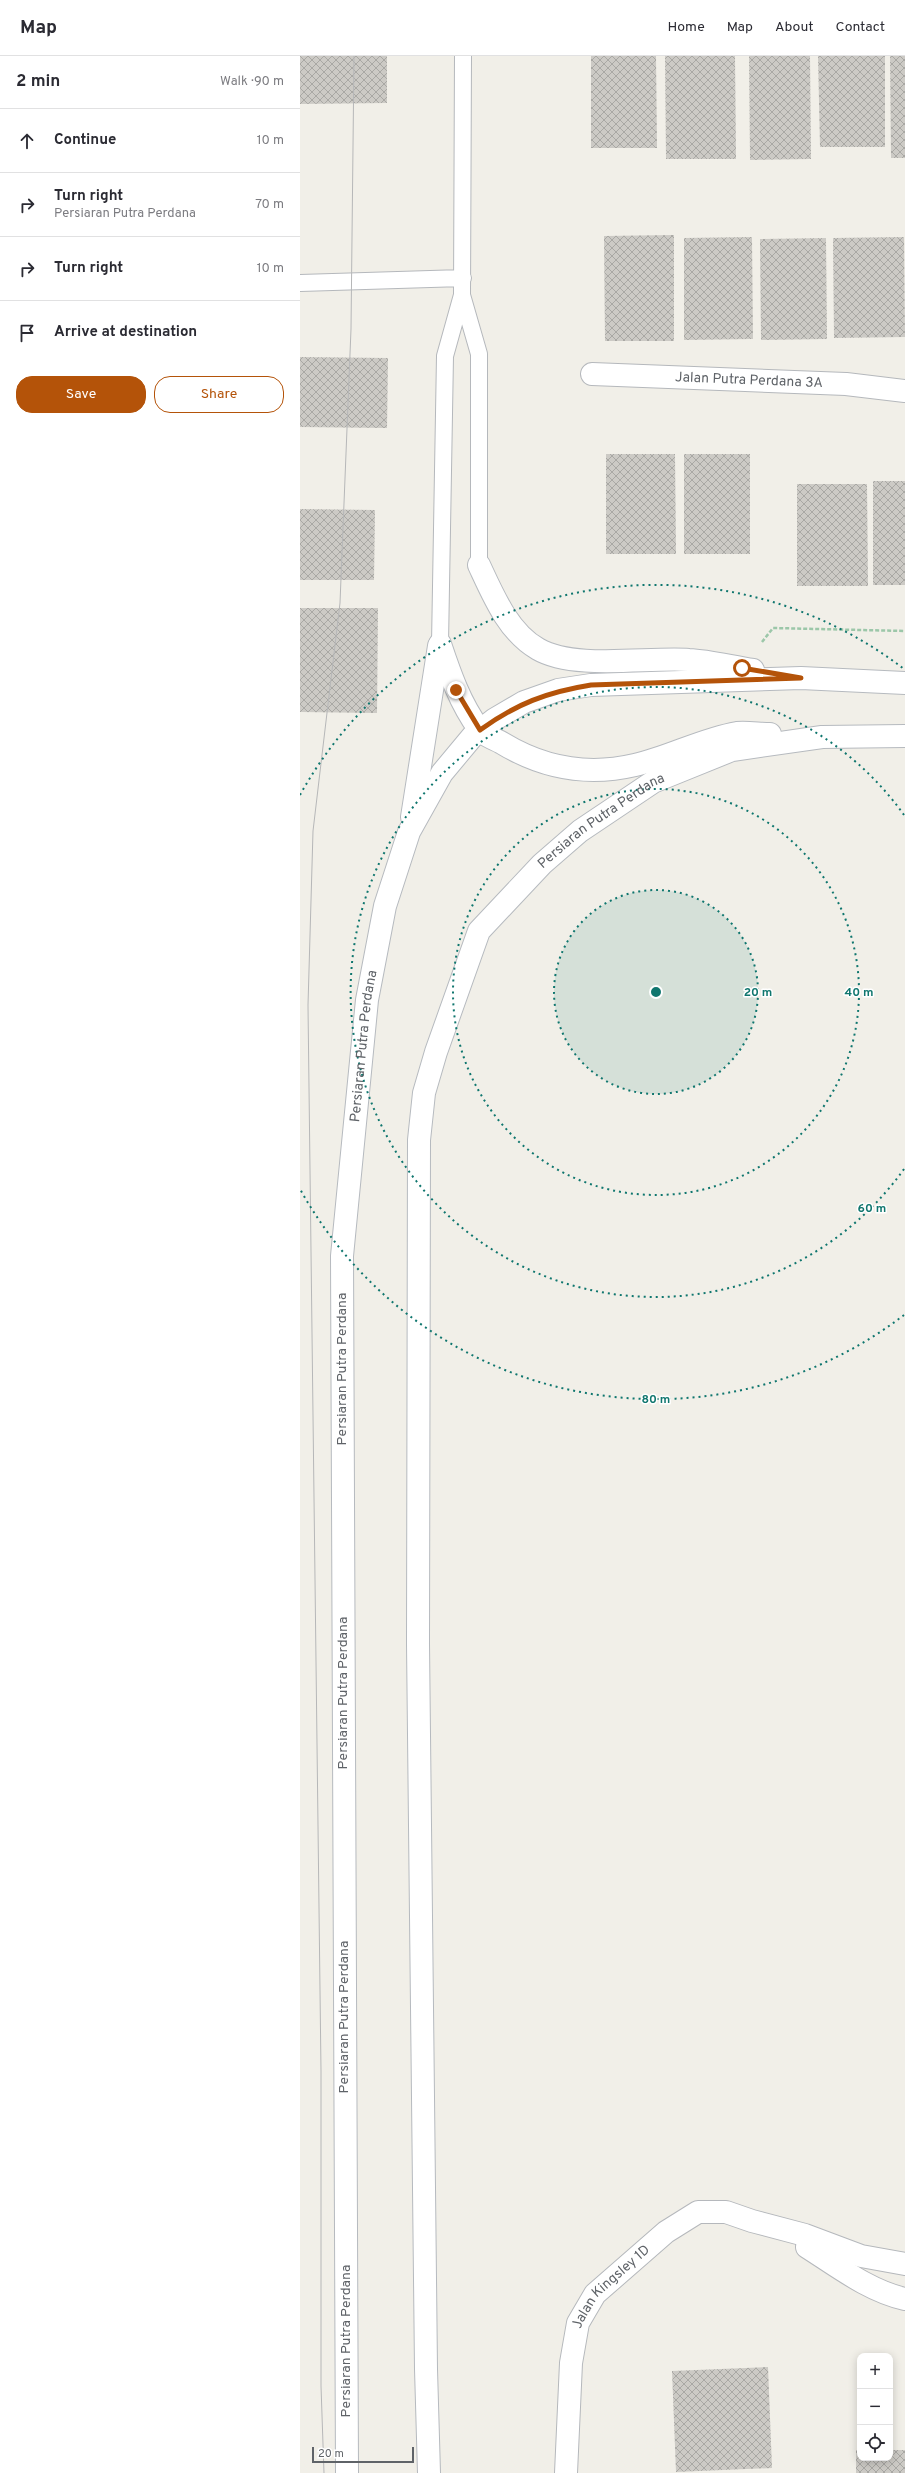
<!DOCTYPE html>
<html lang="en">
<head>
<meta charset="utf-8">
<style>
	:root { --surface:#fff; --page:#f2f2f3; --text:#2b2b33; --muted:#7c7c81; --line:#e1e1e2; --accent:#b45309 }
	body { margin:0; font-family:Overpass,sans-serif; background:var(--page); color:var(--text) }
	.controls { position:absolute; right:12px; bottom:12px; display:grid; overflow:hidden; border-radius:8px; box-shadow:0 2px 10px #0003 }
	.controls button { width:36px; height:36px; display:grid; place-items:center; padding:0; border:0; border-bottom:1px solid var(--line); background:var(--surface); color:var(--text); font:20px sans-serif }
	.scale { position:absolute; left:12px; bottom:10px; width:102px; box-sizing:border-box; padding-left:4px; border:2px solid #5f6368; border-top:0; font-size:11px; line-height:14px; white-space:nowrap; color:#5f6368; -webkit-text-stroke:3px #fff; paint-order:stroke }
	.stop { position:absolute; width:12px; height:12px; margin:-9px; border:3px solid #b45309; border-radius:50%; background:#fff }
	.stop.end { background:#b45309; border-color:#fff; box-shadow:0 1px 4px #0008 }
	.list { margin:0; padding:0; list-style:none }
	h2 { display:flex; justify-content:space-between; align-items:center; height:52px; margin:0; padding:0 16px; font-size:17px }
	h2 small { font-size:13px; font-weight:400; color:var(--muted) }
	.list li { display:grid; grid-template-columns:26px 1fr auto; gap:12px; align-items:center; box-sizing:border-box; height:64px; padding:0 16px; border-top:1px solid var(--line) }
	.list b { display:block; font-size:15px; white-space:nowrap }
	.list p { margin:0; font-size:13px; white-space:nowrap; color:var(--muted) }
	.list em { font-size:13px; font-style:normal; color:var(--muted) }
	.actions { display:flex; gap:8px; padding:12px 16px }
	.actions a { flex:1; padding:9px 0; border:1px solid var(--accent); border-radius:16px; text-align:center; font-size:14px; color:var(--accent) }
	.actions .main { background:var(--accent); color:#fff }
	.icon { flex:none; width:22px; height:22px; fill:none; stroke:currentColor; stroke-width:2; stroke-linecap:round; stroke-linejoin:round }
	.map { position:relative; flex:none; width:605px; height:2417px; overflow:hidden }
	header { display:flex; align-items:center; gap:24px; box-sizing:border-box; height:56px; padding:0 20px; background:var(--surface); border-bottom:1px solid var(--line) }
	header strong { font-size:19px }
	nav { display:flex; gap:22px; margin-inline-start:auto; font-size:14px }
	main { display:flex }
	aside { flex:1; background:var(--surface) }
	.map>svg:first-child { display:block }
</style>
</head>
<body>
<header>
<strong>Map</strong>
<nav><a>Home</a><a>Map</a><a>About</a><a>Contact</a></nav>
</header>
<main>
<aside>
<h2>2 min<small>Walk · 90 m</small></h2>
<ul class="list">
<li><svg class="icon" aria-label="ahead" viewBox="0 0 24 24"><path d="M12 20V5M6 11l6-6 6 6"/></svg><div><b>Continue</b></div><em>10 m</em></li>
<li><svg class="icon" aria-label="right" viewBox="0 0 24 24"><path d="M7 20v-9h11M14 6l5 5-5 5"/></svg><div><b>Turn right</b><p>Persiaran Putra Perdana</p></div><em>70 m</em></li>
<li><svg class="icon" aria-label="right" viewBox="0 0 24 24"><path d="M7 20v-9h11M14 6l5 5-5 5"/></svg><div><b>Turn right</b></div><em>10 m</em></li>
<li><svg class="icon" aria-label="arrive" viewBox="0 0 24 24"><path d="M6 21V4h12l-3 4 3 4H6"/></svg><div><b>Arrive at destination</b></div></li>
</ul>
<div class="actions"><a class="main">Save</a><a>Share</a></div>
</aside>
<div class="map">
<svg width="605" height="2417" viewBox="0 0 605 2417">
	<defs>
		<pattern id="building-cross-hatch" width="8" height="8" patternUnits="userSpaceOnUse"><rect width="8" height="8" fill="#cccac5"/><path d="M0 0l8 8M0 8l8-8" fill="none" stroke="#a9a8a4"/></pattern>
	</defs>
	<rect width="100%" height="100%" fill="#f1efe8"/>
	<path fill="url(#building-cross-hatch)" d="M0 0H87V47L0 48Z
		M291 0H356L357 92H291Z
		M365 0H435L436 103H366Z
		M449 0H510L511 103 450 104Z
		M518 0H585V91H520Z
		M590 0H605V102H591Z
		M374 179V285H305L304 180Z
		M452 181 453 283 384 284V182Z
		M604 181 605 281 534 282 533 182Z
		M526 182 527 283 461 284 460 183Z
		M0 301 88 302 87 372 0 371Z
		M306 398H375L376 498H306Z
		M384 398H450V498H384Z
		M573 425H605V529H573Z
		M497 428H567L568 530H497Z
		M0 453 75 454 74 524H0Z
		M0 552H78L77 657 0 656Z
		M468 2311 472 2412 376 2416 372 2315Z
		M556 2394H560V2402H590V2394H605V2417H556Z"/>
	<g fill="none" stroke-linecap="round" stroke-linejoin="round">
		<defs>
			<path id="service" d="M0 227 163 222
				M162 239 179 298V509
				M140 588 145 300 162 239 163 0"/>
			<g id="minor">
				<path id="s1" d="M292 318 546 328 605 335"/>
				<path d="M507 2191C537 2210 569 2235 605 2243"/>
				<path id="s2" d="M266 2417 271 2307 278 2267 295 2238 366 2176 398 2156H426L452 2165 505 2179 561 2200 605 2208"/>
			</g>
			<g id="secondary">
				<path d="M179 509C193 539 208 576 238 593 274 614 347 601 389 604 410 605 432 611 453 614"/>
				<path d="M140 588C150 618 160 647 179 673 183 679 195 683 202 687 243 712 288 720 335 709 370 701 402 683 437 677 447 676 460 678 470 678"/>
				<path d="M112 761 139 590"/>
				<path id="s3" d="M47 2417 42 1200 67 944 85 850 109 776 142 717 172 681 195 663 224 646 258 634 291 629 501 622 605 627"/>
				<path id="s4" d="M129 2417 126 2313 118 1588 119 1084 124 1037 136 996 179 875 242 808 280 775 353 726 432 694 522 681 605 680"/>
			</g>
		</defs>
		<use href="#service" stroke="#b5b8bc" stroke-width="18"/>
		<use href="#minor" stroke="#b5b8bc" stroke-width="24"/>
		<use href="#secondary" stroke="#b6babf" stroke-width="24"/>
		<path stroke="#9cc7a9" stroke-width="2.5" stroke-dasharray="4 2" stroke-linecap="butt" d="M462 586 473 572 605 575"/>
		<use href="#service" stroke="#fff" stroke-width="16"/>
		<use href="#minor" stroke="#fff" stroke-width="22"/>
		<use href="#secondary" stroke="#fff" stroke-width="22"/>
		<path stroke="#b6b7b8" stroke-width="1" d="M24 2417 21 2330V2015L8 949 13 775 40 547 51 273 54 0"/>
	</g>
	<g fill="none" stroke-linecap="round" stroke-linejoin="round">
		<path stroke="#b45309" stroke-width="5" d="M156 634 180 674C216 648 247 636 291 629L501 622 442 612"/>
	</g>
	<circle cx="356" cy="936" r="102" fill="#0f766e" fill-opacity=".12"/>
	<g fill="none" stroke="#0f766e" stroke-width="2" stroke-dasharray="2 4">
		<circle cx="356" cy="936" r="102"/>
		<circle cx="356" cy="936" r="203"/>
		<path d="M604 1113A305 305 0 1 1 604 759"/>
		<path d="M604 1259A407 407 0 0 1 0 1133M0 739A407 407 0 0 1 604 613"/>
	</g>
	<g text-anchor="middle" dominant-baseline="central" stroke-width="3" stroke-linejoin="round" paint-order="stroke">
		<g font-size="14" fill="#5f6368" stroke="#fff">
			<text stroke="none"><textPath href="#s1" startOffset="157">Jalan Putra Perdana 3A</textPath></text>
			<text stroke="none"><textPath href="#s4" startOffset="1717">Persiaran Putra Perdana</textPath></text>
			<text stroke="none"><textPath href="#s3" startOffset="1428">Persiaran Putra Perdana</textPath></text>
			<text transform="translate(42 1313) rotate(-90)">Persiaran Putra Perdana</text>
			<text transform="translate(43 1637) rotate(-90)">Persiaran Putra Perdana</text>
			<text transform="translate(44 1961) rotate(-90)">Persiaran Putra Perdana</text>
			<text stroke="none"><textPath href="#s2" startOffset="200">Jalan Kingsley 1D</textPath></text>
			<text transform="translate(46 2285) rotate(-90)">Persiaran Putra Perdana</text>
		</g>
	</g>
	<circle cx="356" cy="936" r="6" fill="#0f766e" stroke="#fff" stroke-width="2"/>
	<g font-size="12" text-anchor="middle" font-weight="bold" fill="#0f766e" stroke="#fff" stroke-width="3" stroke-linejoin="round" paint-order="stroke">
		<text x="458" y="940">20 m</text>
		<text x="559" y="940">40 m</text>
		<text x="572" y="1156">60 m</text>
		<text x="356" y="1347">80 m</text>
	</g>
</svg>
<div class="controls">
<button>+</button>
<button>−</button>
<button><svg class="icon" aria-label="locate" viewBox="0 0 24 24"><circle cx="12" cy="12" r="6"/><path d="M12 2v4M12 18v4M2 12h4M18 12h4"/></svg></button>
</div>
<div class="scale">20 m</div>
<div class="stop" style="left:442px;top:612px"></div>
<div class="stop end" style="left:156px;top:634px"></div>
</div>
</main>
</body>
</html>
